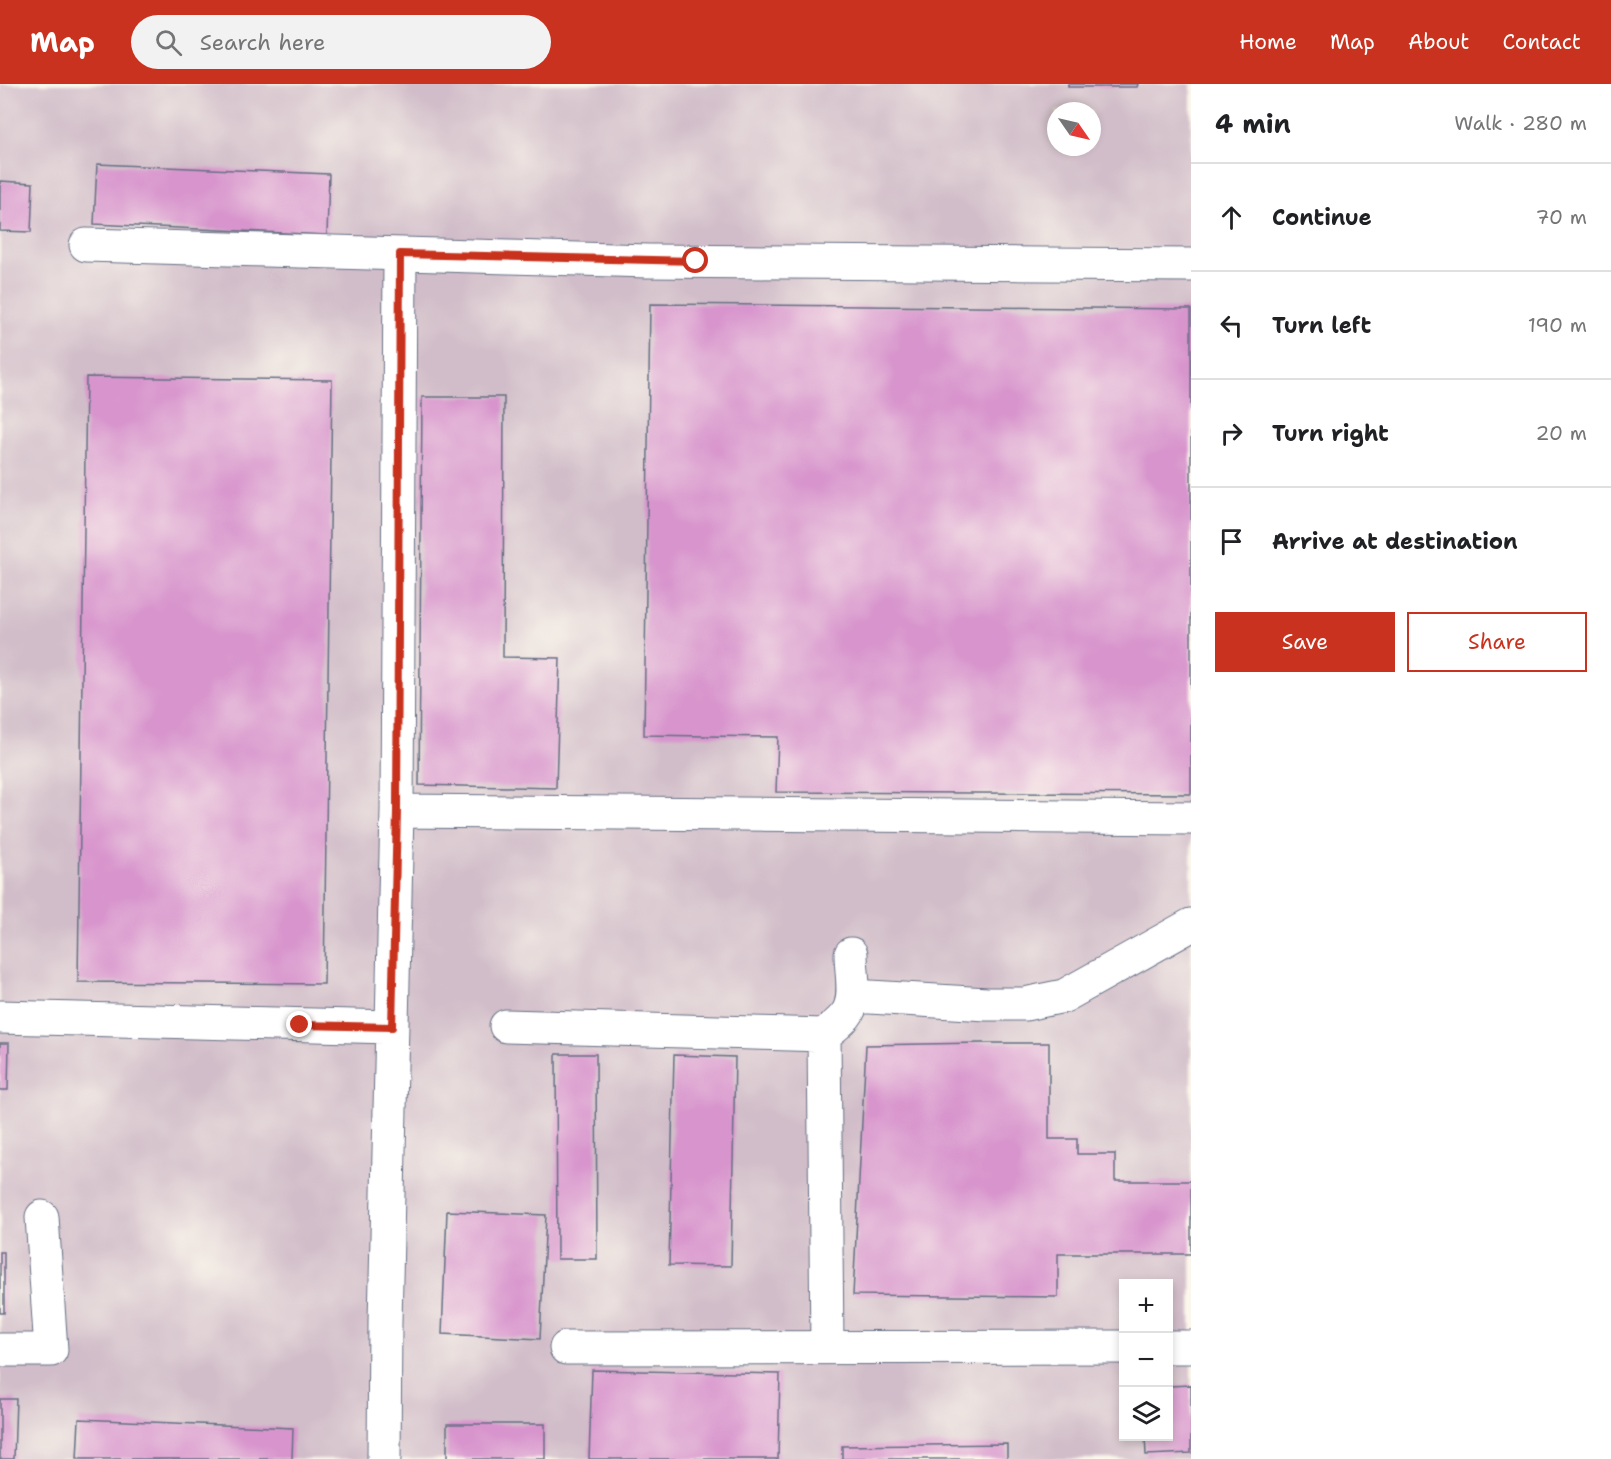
<!DOCTYPE html>
<html lang="en">
<head>
<meta charset="utf-8">
<style>
	:root { --surface:#fff; --page:#f2f2f2; --text:#202124; --muted:#757577; --line:#e0e0e0; --accent:#c8321e }
	body { margin:0; font-family:"Shantell Sans",sans-serif; background:var(--page); color:var(--text) }
	.controls { position:absolute; right:18px; bottom:18px; display:grid; overflow:hidden; border-radius:0px; box-shadow:0 3px 9px #0003 }
	.controls button { width:54px; height:54px; display:grid; place-items:center; padding:0; border:0; border-bottom:2px solid var(--line); background:var(--surface); color:var(--text); font:30px sans-serif }
	.compass { position:absolute; left:1047px; top:18px; width:54px; height:54px; border-radius:50%; background:var(--surface); box-shadow:0 3px 9px #0003; rotate:124deg }
	.stop { position:absolute; width:18px; height:18px; margin:-14px; border:4px solid #c8321e; border-radius:50%; background:#fff }
	.stop.end { background:#c8321e; border-color:#fff; box-shadow:0 2px 6px #0008 }
	.list { margin:0; padding:0; list-style:none }
	h2 { display:flex; justify-content:space-between; align-items:center; height:78px; margin:0; padding:0 24px; font-size:26px }
	h2 small { font-size:20px; font-weight:400; color:var(--muted) }
	.list li { display:grid; grid-template-columns:39px 1fr auto; gap:18px; align-items:center; box-sizing:border-box; height:108px; padding:0 24px; border-top:2px solid var(--line) }
	.list b { display:block; font-size:22px; white-space:nowrap }
	.list em { font-size:20px; font-style:normal; color:var(--muted) }
	.actions { display:flex; gap:12px; padding:18px 24px }
	.actions a { flex:1; padding:14px 0; border:2px solid var(--accent); border-radius:0px; text-align:center; font-size:21px; color:var(--accent) }
	.actions .main { background:var(--accent); color:#fff }
	.icon { flex:none; width:33px; height:33px; fill:none; stroke:currentColor; stroke-width:2; stroke-linecap:round; stroke-linejoin:round }
	.map { position:relative; flex:none; width:1191px; height:1375px; overflow:hidden }
	header { display:flex; align-items:center; gap:36px; box-sizing:border-box; height:84px; padding:0 30px; background:var(--accent); color:#fff }
	header strong { font-size:28px }
	nav { display:flex; gap:33px; margin-inline-start:auto; font-size:21px }
	.search { width:420px; height:54px; background:var(--page); display:flex; align-items:center; gap:15px; box-sizing:border-box; padding:0 21px; border-radius:33px; color:var(--muted); font-size:22px }
	main { display:flex }
	aside { flex:1; background:var(--surface) }
	.map>svg:first-child { display:block }
</style>
</head>
<body>
<header>
<strong>Map</strong>
<div class="search"><svg class="icon" aria-label="search" viewBox="0 0 24 24"><circle cx="10" cy="10" r="6"/><path d="M15 15l6 6"/></svg>Search here</div>
<nav><a>Home</a><a>Map</a><a>About</a><a>Contact</a></nav>
</header>
<main>
<div class="map">
<svg width="1191" height="1375" viewBox="0 0 1191 1375">
	<rect width="100%" height="100%" fill="#fbf7ec"/>
	<filter id="ink" filterUnits="userSpaceOnUse"><feTurbulence type="fractalNoise" baseFrequency=".0167" numOctaves="2"/><feDisplacementMap in="SourceGraphic" scale="12" xChannelSelector="R" yChannelSelector="G"/><feConvolveMatrix kernelMatrix="1 2 1 2 8 2 1 2 1" color-interpolation-filters="sRGB"/></filter>
	<filter id="wash" filterUnits="userSpaceOnUse"><feTurbulence type="fractalNoise" baseFrequency=".008" numOctaves="4" result="noise"/><feDisplacementMap in="SourceGraphic" scale="24" xChannelSelector="R" yChannelSelector="G"/><feGaussianBlur stdDeviation="1.35" result="paint"/><feColorMatrix in="noise" values="0 0 0 0 0 0 0 0 0 0 0 0 0 0 0 0 0 1.4 0 .05"/><feComposite in="paint" operator="in"/></filter>
	<g filter="url(#wash)">
		<rect width="100%" height="100%" fill="#f1e7cc"/>
		<path fill="#d1bdc9" fill-rule="evenodd" d="M0 0H1191V1375H0ZM1056 27H1092V63H1056ZM1124 1200H1168V1352H1124Z"/>
		<g id="blocks">
			<path fill="#d895cd" d="M1068 0H1138L1137 3H1068Z
				M97 80 329 90 327 151 94 140Z
				M0 97 33 99 31 148 0 147Z
				M650 220 1191 225V710L776 708 778 653 644 651Z
				M86 293 332 296 324 900 78 898Z
				M422 313H504L503 573 560 574 556 704 419 701Z
				M0 959H9L8 1006H0Z
				M981 959H1049V1055H1077V1070H1115V1097H1191V1170H1058V1213L853 1211 866 961Z
				M556 970H596L597 1175H557Z
				M674 971 735 973 731 1182 669 1181Z
				M447 1127 546 1131 540 1255 442 1250Z
				M0 1168H4V1229H0Z
				M592 1286 780 1290 778 1375H589Z
				M1191 1301V1369L1146 1371 1145 1352H1168V1302Z
				M0 1315H16L14 1375H0Z
				M79 1335 293 1344 292 1375H77Z
				M447 1340H545V1375H447Z
				M1007 1360V1375H842V1362Z"/>
		</g>
	</g>
	<g filter="url(#ink)">
		<use href="#blocks" fill-opacity="0" stroke="#666f84" stroke-width="1.5"/>
		<g fill="none" stroke-linecap="round" stroke-linejoin="round">
			<defs>
				<path id="minor" d="M86 161 648 177 1191 181
					M397 727 1191 734
					M853 912 987 920H1025L1064 912 1191 841
					M0 933 392 943
					M506 942 824 951 827 1263
					M824 951C832 944 842 938 848 928 857 912 851 888 851 870
					M1168 1263H1191
					M566 1264 1124 1263
					M0 1266H51L42 1133
					M384 1375 385 1238 397 727 400 170"/>
			</defs>
			<use href="#minor" stroke="#666f84" stroke-width="35"/>
			<use href="#minor" stroke="#fff" stroke-width="33"/>
		</g>
	</g>
	<g fill="none" stroke-linecap="round" stroke-linejoin="round" filter="url(#ink)">
		<path stroke="#c8321e" stroke-width="8" d="M300 941 392 943 397 727 400 170 696 177"/>
	</g>
</svg>
<div class="controls">
<button>+</button>
<button>−</button>
<button><svg class="icon" aria-label="layers" viewBox="0 0 24 24"><path d="M12 4l9 5-9 5-9-5zM3 14l9 5 9-5"/></svg></button>
</div>
<svg class="compass" viewBox="-18 -18 36 36"><path d="M0-13l5 13h-10z" fill="#e53935"/><path d="M0 13l5-13h-10z" fill="#757577"/></svg>
<div class="stop" style="left:696px;top:177px"></div>
<div class="stop end" style="left:300px;top:941px"></div>
</div>
<aside>
<h2>4 min<small>Walk · 280 m</small></h2>
<ul class="list">
<li><svg class="icon" aria-label="ahead" viewBox="0 0 24 24"><path d="M12 20V5M6 11l6-6 6 6"/></svg><div><b>Continue</b></div><em>70 m</em></li>
<li><svg class="icon" aria-label="left" viewBox="0 0 24 24"><path d="M17 20v-9H6M10 6l-5 5 5 5"/></svg><div><b>Turn left</b></div><em>190 m</em></li>
<li><svg class="icon" aria-label="right" viewBox="0 0 24 24"><path d="M7 20v-9h11M14 6l5 5-5 5"/></svg><div><b>Turn right</b></div><em>20 m</em></li>
<li><svg class="icon" aria-label="arrive" viewBox="0 0 24 24"><path d="M6 21V4h12l-3 4 3 4H6"/></svg><div><b>Arrive at destination</b></div></li>
</ul>
<div class="actions"><a class="main">Save</a><a>Share</a></div>
</aside>
</main>
</body>
</html>
